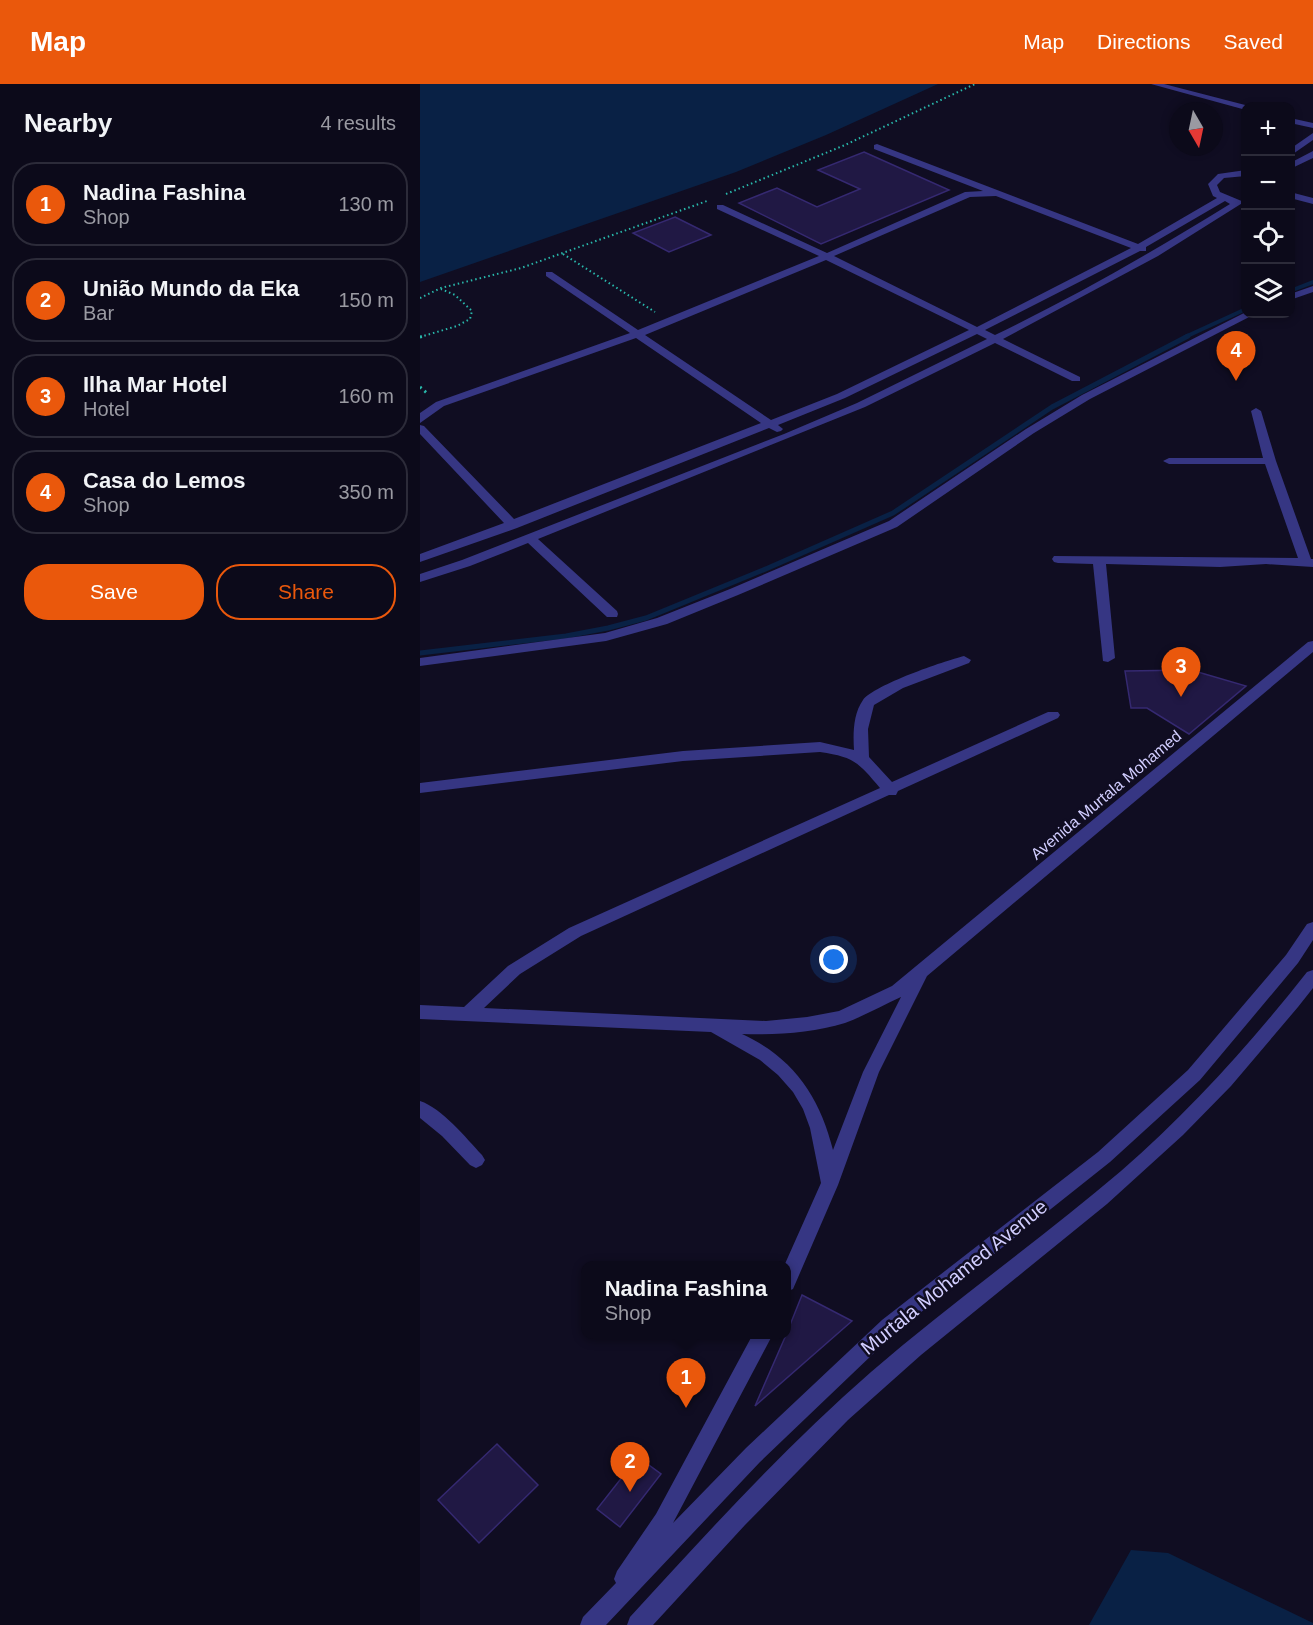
<!DOCTYPE html>
<html lang="en">
<head>
<meta charset="utf-8">
<style>
	:root { --surface:#0c0a1a; --page:#1a1827; --text:#f1f3f6; --muted:#9a9aa2; --line:#2c2b39; --accent:#ea580c }
	body { margin:0; font-family:Arial,sans-serif; background:var(--page); color:var(--text) }
	.controls { position:absolute; right:18px; top:18px; display:grid; overflow:hidden; border-radius:12px; box-shadow:0 3px 9px #0003 }
	.controls button { width:54px; height:54px; display:grid; place-items:center; padding:0; border:0; border-bottom:2px solid var(--line); background:var(--surface); color:var(--text); font:30px sans-serif }
	.compass { position:absolute; left:749px; top:18px; width:54px; height:54px; border-radius:50%; background:var(--surface); box-shadow:0 3px 9px #0003; rotate:171deg }
	.you { position:absolute; left:414px; top:876px; width:21px; height:21px; margin:-15px; border:4px solid #fff; border-radius:50%; background:#1a73e8; box-shadow:0 0 0 9px #1a73e833 }
	.badge { display:grid; place-items:center; width:39px; height:39px; border-radius:50%; background:var(--accent); color:#fff; font-size:20px; font-weight:700 }
	.pin { position:absolute; translate:-50% -50px; filter:drop-shadow(0 2px 3px #0008) }
	.pin::after { content:''; position:absolute; top:32px; width:21px; height:18px; background:inherit; clip-path:polygon(0 0,100% 0,50% 100%) }
	.popup { position:absolute; left:161px; top:1177px; width:210px; height:78px; box-sizing:border-box; display:grid; place-content:center; border-radius:12px; background:var(--surface); filter:drop-shadow(0 2px 4px #0005); font-size:20px; white-space:nowrap; color:var(--muted) }
	.popup b { font-size:22px; color:var(--text) }
	.popup::after { content:''; position:absolute; left:50%; top:100%; margin-left:-12px; border:12px solid transparent; border-top-color:var(--surface) }
	.list { margin:0; padding:0; list-style:none }
	h2 { display:flex; justify-content:space-between; align-items:center; height:78px; margin:0; padding:0 24px; font-size:26px }
	h2 small { font-size:20px; font-weight:400; color:var(--muted) }
	.list li { display:grid; grid-template-columns:39px 1fr auto; gap:18px; align-items:center; box-sizing:border-box; height:84px; margin:0 12px 12px; padding:0 12px; border:2px solid var(--line); border-radius:24px }
	.list b { display:block; font-size:22px; white-space:nowrap }
	.list p { margin:0; font-size:20px; white-space:nowrap; color:var(--muted) }
	.list em { font-size:20px; font-style:normal; color:var(--muted) }
	.actions { display:flex; gap:12px; padding:18px 24px }
	.actions a { flex:1; padding:14px 0; border:2px solid var(--accent); border-radius:24px; text-align:center; font-size:21px; color:var(--accent) }
	.actions .main { background:var(--accent); color:#fff }
	.icon { flex:none; width:33px; height:33px; fill:none; stroke:currentColor; stroke-width:2; stroke-linecap:round; stroke-linejoin:round }
	.map { position:relative; flex:none; width:893px; height:1541px; overflow:hidden }
	header { display:flex; align-items:center; gap:36px; box-sizing:border-box; height:84px; padding:0 30px; background:var(--accent); color:#fff }
	header strong { font-size:28px }
	nav { display:flex; gap:33px; margin-inline-start:auto; font-size:21px }
	main { display:flex }
	aside { flex:1; background:var(--surface) }
	.map>svg:first-child { display:block }
</style>
</head>
<body>
<header>
<strong>Map</strong>
<nav><a>Map</a><a>Directions</a><a>Saved</a></nav>
</header>
<main>
<aside>
<h2>Nearby<small>4 results</small></h2>
<ul class="list">
<li><span class="badge">1</span><div><b>Nadina Fashina</b><p>Shop</p></div><em>130 m</em></li>
<li><span class="badge">2</span><div><b>União Mundo da Eka</b><p>Bar</p></div><em>150 m</em></li>
<li><span class="badge">3</span><div><b>Ilha Mar Hotel</b><p>Hotel</p></div><em>160 m</em></li>
<li><span class="badge">4</span><div><b>Casa do Lemos</b><p>Shop</p></div><em>350 m</em></li>
</ul>
<div class="actions"><a class="main">Save</a><a>Share</a></div>
</aside>
<div class="map">
<svg width="893" height="1541" viewBox="0 0 893 1541">
	<rect width="100%" height="100%" fill="#100d22"/>
	<path fill="#092145" d="M0 0H518L406 51 316 88 0 198Z
		M711 1466 748 1469 893 1539V1541H669Z"/>
	<g fill="none" stroke-linecap="round" stroke-linejoin="round">
		<path stroke="#092145" stroke-width="4" d="M870 207 893 198
			M765 253 826 225"/>
		<path stroke="#092145" stroke-width="5" d="M0 569 146 552 188 544 226 534 348 484 473 429 632 323 768 252"/>
	</g>
	<path fill="#201844" stroke="#352971" stroke-width="1.5" d="M444 68 529 106 401 160 319 119 357 104 397 123 440 105 398 86Z
		M255 133 291 151 249 168 213 149Z
		M771 586 826 602 769 650 727 624H711L705 587Z
		M382 1211 432 1237 335 1322 366 1251Z
		M77 1360 118 1401 59 1459 18 1416Z
		M218 1373 241 1390 200 1443 177 1425Z"/>
	<g fill="none" stroke-linecap="round" stroke-linejoin="round">
		<path stroke="#29b8ab" stroke-width="2" stroke-dasharray="1.5 3" stroke-linecap="butt" d="M306 110 425 61 555 0
			M143 170 235 228
			M0 214 21 204 101 184 287 117
			M0 253 37 242 50 235 52 227 35 211 21 205"/>
		<path stroke="#29b8ab" stroke-width="3" stroke-dasharray="2 4" stroke-linecap="butt" d="M0 253 5 252
			M0 303 8 310"/>
		<path fill="#363683" fill-rule="evenodd" d="M731 0H744L829 22H826V26Z
			M870 34 893 39V44L870 39Z
			M893 49V56L870 72V65Z
			M457 60 718 160 797 114 793 112 788 100 798 90 826 86V92L804 94 797 101 800 108 824 118 738 172 583 255 660 293V297H652L575 259 445 323 118 455 197 527 198 530 197 533H187L108 459 50 482 0 498V490L42 476 364 350 437 319 567 255 557 250 425 314 358 341 363 345 361 347 357 348 349 344 97 444 0 478V470L84 439 0 350V341L4 342 94 435 341 339 216 254 24 322 0 339V329L16 318 210 249 126 192V188H132L218 246 399 172 297 125V121H303L407 169 545 108 563 107 454 65V61ZM576 112 711 164 557 243 414 172 550 113ZM805 117 810 120C734 167 656 212 575 251L565 246 720 167H726V163ZM406 176 549 246 417 310 351 336 225 251Z
			M893 67V74L870 85V79Z
			M870 108 893 114V120L870 114Z
			M893 202V208L870 216V210Z
			M826 228 835 230 670 315 614 349 477 443 318 511 247 540 186 557 0 582V574L185 549 237 534 310 505 469 437 606 345 662 311Z
			M836 324 841 327 856 377 891 475H893V483L846 480 800 483 686 480 695 574 688 578 683 577 673 480 638 479 634 478 632 475 634 472 878 474 845 380H749L743 377 749 374H843L831 327Z
			M893 557V568L507 892 459 988 418 1101 373 1205 366 1208V1182H364L401 1099 390 1044 383 1025 373 1008 358 991 340 976 291 948 0 935V921L44 923 88 882 149 844 460 704C438 678 434 673 400 668L263 677 0 709V699L263 667 400 658 434 666C433 650 433 630 443 616 454 601 524 577 544 572L551 576 549 579 483 604 454 621 448 645 449 673 472 698 628 628H638L640 631 638 634 478 707 476 711H469L161 852 100 890 64 924 346 937 387 933 419 927 472 902 888 558ZM481 913 443 988 413 1066C400 1013 373 973 322 950 356 951 393 949 425 939 444 932 463 921 481 913Z
			M893 838V856L878 879 780 996 690 1078 476 1248 340 1378 186 1541H160L163 1533 196 1499 194 1495 197 1487 236 1430 333 1250H353L253 1439 326 1364 462 1236 678 1068 768 986 866 871 887 840Z
			M893 886V904L878 923 811 1002 763 1051 687 1120 501 1271 428 1336 325 1441 233 1541H207L210 1533C287 1449 365 1363 451 1288 532 1218 620 1156 701 1087 770 1027 831 959 887 888Z
			M0 1017C22 1024 46 1054 62 1071L65 1076 62 1081 56 1084 50 1081 22 1052 0 1034Z"/>
	</g>
	<g text-anchor="middle" dominant-baseline="central" stroke-width="5" stroke-linejoin="round" paint-order="stroke">
		<g font-size="16" fill="#d2ceff" stroke="#100d22">
			<text transform="translate(686 711) rotate(-40)">Avenida Murtala Mohamed</text>
		</g>
		<g font-size="20" fill="#d2ceff" stroke="#100d22">
			<text transform="translate(534 1193) rotate(-39)">Murtala Mohamed Avenue</text>
		</g>
	</g>
</svg>
<div class="controls">
<button>+</button>
<button>−</button>
<button><svg class="icon" aria-label="locate" viewBox="0 0 24 24"><circle cx="12" cy="12" r="6"/><path d="M12 2v4M12 18v4M2 12h4M18 12h4"/></svg></button>
<button><svg class="icon" aria-label="layers" viewBox="0 0 24 24"><path d="M12 4l9 5-9 5-9-5zM3 14l9 5 9-5"/></svg></button>
</div>
<svg class="compass" viewBox="-18 -18 36 36"><path d="M0-13l5 13h-10z" fill="#e53935"/><path d="M0 13l5-13h-10z" fill="#9a9aa2"/></svg>
<div class="you"></div>
<div class="pin badge" style="left:266px;top:1324px">1</div>
<div class="popup"><b>Nadina Fashina</b>Shop</div>
<div class="pin badge" style="left:210px;top:1408px">2</div>
<div class="pin badge" style="left:761px;top:613px">3</div>
<div class="pin badge" style="left:816px;top:297px">4</div>
</div>
</main>
</body>
</html>
